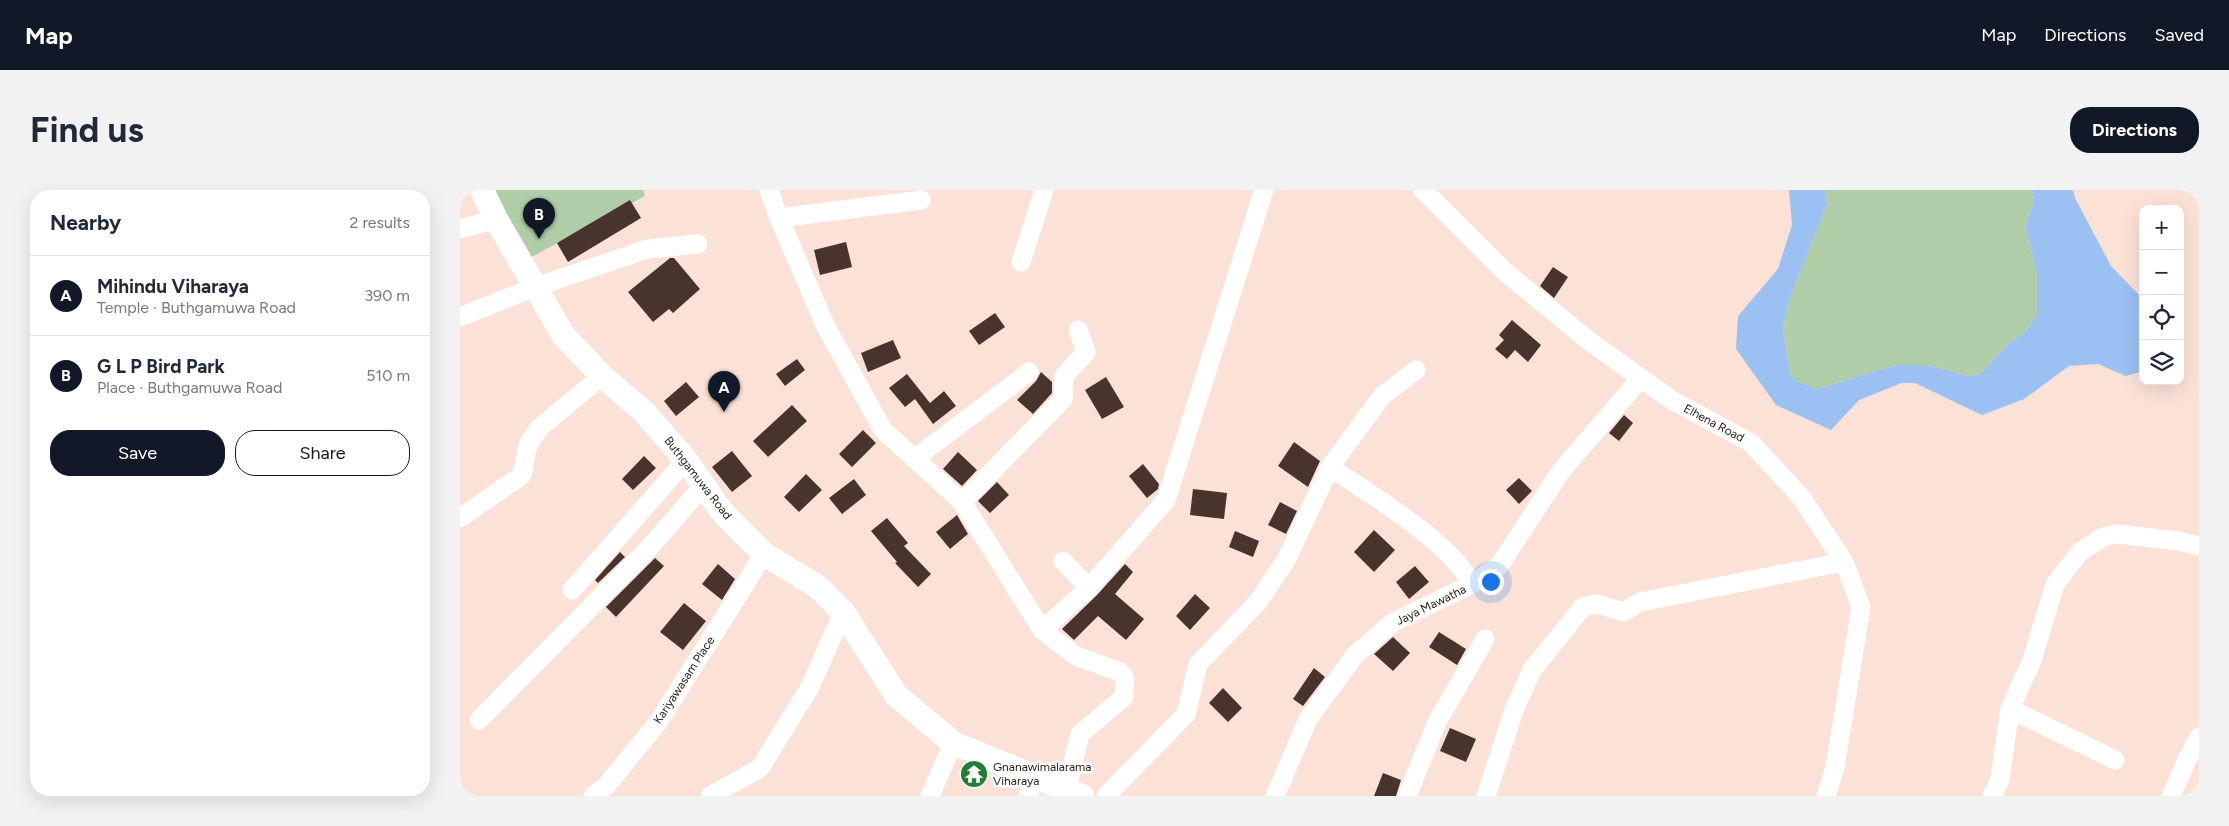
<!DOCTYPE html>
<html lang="en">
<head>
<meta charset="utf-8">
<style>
	:root { --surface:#fff; --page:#f2f2f3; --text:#1f2937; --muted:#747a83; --line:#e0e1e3; --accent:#111827 }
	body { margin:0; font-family:Figtree,sans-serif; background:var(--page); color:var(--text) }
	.controls { position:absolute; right:15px; top:15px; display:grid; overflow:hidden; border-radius:10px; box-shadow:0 5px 20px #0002 }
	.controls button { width:45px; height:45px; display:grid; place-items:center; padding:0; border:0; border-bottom:1px solid var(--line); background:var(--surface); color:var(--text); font:25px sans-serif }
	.you { position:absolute; left:1030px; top:391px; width:18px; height:18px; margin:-12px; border:4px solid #fff; border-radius:50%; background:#1a73e8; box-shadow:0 0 0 8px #1a73e833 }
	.badge { display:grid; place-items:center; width:32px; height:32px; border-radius:50%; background:var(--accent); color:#fff; font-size:16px; font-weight:700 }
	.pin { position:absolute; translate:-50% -41px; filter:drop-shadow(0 1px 2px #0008) }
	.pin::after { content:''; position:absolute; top:26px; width:18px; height:15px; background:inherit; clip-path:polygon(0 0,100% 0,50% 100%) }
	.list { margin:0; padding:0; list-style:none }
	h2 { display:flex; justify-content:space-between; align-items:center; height:65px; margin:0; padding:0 20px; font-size:21px }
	h2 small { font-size:16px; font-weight:400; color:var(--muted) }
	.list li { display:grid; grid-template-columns:32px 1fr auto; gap:15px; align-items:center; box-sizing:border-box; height:80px; padding:0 20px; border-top:1px solid var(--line) }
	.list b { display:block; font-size:19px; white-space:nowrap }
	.list p { margin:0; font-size:16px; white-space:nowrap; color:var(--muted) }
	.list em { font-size:16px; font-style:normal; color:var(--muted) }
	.actions { display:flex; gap:10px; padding:15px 20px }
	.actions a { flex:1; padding:11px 0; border:1px solid var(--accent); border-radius:20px; text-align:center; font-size:18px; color:var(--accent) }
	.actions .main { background:var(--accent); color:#fff }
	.icon { flex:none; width:28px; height:28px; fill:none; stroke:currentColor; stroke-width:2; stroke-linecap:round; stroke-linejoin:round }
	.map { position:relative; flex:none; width:1739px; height:606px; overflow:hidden; border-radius:20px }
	header { display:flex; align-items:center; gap:30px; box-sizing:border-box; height:70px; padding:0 25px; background:var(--accent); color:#fff }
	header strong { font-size:24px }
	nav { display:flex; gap:28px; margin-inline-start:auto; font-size:18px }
	.intro { display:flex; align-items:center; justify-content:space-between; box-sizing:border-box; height:120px; padding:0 30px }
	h1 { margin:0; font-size:35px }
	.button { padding:12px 22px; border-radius:20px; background:var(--accent); color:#fff; font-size:18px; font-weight:700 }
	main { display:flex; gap:30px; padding:0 30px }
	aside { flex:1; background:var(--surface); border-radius:20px; box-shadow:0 5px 20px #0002 }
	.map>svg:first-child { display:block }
</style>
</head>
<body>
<header>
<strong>Map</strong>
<nav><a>Map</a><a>Directions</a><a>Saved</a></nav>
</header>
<div class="intro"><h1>Find us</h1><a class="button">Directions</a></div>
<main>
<aside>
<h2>Nearby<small>2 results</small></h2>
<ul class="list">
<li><span class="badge">A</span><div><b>Mihindu Viharaya</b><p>Temple · Buthgamuwa Road</p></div><em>390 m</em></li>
<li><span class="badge">B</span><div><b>G L P Bird Park</b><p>Place · Buthgamuwa Road</p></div><em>510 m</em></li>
</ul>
<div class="actions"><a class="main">Save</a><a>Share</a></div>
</aside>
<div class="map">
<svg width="1739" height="606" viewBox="0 0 1739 606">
	<rect width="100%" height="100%" fill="#fce1d7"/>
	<path fill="#afcda7" d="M27 0H183L185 6 64 71Z
		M1365 0H1572L1574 10 1565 36 1577 83V124L1566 141 1550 152 1520 184 1509 186 1467 175H1436L1357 199 1336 191 1330 184 1323 139 1328 113 1367 14Z"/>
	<path fill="#9bc0f2" d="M1329 0H1365L1367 14 1328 113 1323 139 1330 184 1336 191 1357 199 1436 175H1467L1509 186 1520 184 1550 152 1566 141 1577 124V83L1565 36 1574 10 1572 0H1613L1615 8 1651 76 1682 108 1683 177 1680 182 1666 186 1638 174 1609 176 1564 209 1522 225 1455 193H1442L1399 210 1371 240 1316 215 1276 159 1278 126 1318 79 1332 35Z"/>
	<path fill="#49342d" d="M170 10 181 28 108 72 97 53Z
		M386 52 392 77 360 85 354 60Z
		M210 68H214L240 99 213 123 209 119 193 132 168 102Z
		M1093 77 1108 87 1094 108 1080 96Z
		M535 123 545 137 519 155 509 141Z
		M1052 130 1081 155 1068 172 1055 160 1047 169 1035 159 1044 150 1039 145Z
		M433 150 441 168 408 182 401 163Z
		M337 169 345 180 325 196 316 184Z
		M581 182 592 192V203L573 224 557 210 576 191Z
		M447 184 470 213 484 201 496 216 473 234 455 209 445 217 429 198Z
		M646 187 664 217 642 229 625 200Z
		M226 192 239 207 216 226 204 211Z
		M332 215 347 231 308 267 293 251Z
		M1164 225 1173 233 1159 251 1149 243Z
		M403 240 416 253 392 277 379 264Z
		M834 252 860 271 848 297 818 276Z
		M272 261 292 286 272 302 252 277Z
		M498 262 517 280 502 296 483 279Z
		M184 266 196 278 173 300 162 289Z
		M683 274 699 294 698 299 687 308 669 286Z
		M346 284 362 300 339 322 324 307Z
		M1059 288 1072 301 1059 314 1046 300Z
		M394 289 406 305 382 324 369 308Z
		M537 292 549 305 530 323 518 311Z
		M733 299 767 303 764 329 730 325Z
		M820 312 837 321 826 344 808 335Z
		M497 325 508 344 490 359 476 342Z
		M427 328 448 353 444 356 471 384 458 397 435 373 437 372 411 341Z
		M914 340 935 360 914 382 894 362Z
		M775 341 799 351 793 367 769 357Z
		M160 362 165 367 138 393 135 390Z
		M195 368 204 376 156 427 146 417Z
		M258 374 275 389 262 410 242 394Z
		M665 374 673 382 655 404 684 429 666 450 638 426 614 450 602 439 637 405Z
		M955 376 969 392 949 409 936 392Z
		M735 404 750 418 730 440 716 426Z
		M224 413 246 431 223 460 200 442Z
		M979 442 1006 459 997 475 969 457Z
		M933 447 950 463 933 481 914 464Z
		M854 478 865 487 843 516 833 509Z
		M763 498 782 518 768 532 749 513Z
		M990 538 1016 549 1006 572 980 561Z
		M923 583 941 590 936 606H914Z"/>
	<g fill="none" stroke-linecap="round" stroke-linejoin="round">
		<path stroke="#fff" stroke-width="19" d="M309 0 319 28 366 137 423 240 502 312 582 440 616 466 660 482 665 488 664 507 620 544 605 606
			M963 0 1044 81 1129 151 1210 209 1291 253 1341 307 1384 372 1401 417 1375 577 1366 606
			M319 28 461 10
			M0 39 36 29
			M561 72 584 0
			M0 127 75 97 187 59 238 54
			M454 269 569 182
			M870 277C912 306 988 350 1012 394
			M502 312 603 209 604 186 626 162 618 140
			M0 328 62 285 68 255 79 238 142 186
			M603 371 629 398
			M112 400 226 270
			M582 440 629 398 706 310 804 0
			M1550 519 1655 570
			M19 530 190 357 243 296
			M133 606 147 595 199 531 304 364
			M250 606 300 578 350 497 383 422
			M470 606 493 553
			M568 606 575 587
			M646 606 726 524 738 474 798 412 826 370 870 277 922 206 956 180
			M815 606 848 529 895 465 932 433 1012 394 1039 376 1101 281 1181 188
			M947 606 977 532 1025 449
			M1026 606 1054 520 1072 480 1123 417 1137 414 1164 422 1180 412 1384 372
			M1532 606 1540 589 1550 519 1572 470 1595 394 1620 362 1643 347 1657 344 1719 351 1739 356
			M1711 606 1726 572 1739 547"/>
		<path stroke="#fff" stroke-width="24" d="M22 0 36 29 103 145 142 186 184 222 226 270 262 322 304 364 358 397 383 422 436 505 493 553 622 606"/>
	</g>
	<defs>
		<symbol id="temple-disc" viewBox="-11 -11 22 22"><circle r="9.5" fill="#207f30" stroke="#fff"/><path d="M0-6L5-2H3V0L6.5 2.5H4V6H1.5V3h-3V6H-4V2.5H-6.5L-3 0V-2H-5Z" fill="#fff"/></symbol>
	</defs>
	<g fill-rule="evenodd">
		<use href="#temple-disc" x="498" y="568" width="32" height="32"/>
	</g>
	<g text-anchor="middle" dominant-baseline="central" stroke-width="5" stroke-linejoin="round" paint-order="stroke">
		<g font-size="12" fill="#251b18" stroke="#fff">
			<text transform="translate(1254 233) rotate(28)">Elhena Road</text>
			<text transform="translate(238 288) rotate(52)">Buthgamuwa Road</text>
			<text transform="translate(971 415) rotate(-26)">Jaya Mawatha</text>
			<text transform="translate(224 490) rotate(-57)">Kariyawasam Place</text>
		</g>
		<g font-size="12" fill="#251b18" stroke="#fff" text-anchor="start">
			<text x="533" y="577">Gnanawimalarama<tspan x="533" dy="14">Viharaya</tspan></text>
		</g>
	</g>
</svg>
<div class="controls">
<button>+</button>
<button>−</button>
<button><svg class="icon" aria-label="locate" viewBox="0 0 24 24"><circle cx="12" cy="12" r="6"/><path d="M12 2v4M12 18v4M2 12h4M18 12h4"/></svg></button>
<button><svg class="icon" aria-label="layers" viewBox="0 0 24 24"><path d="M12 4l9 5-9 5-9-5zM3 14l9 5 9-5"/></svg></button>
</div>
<div class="you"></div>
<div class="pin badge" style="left:264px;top:222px">A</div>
<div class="pin badge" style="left:79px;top:49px">B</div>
</div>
</main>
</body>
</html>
